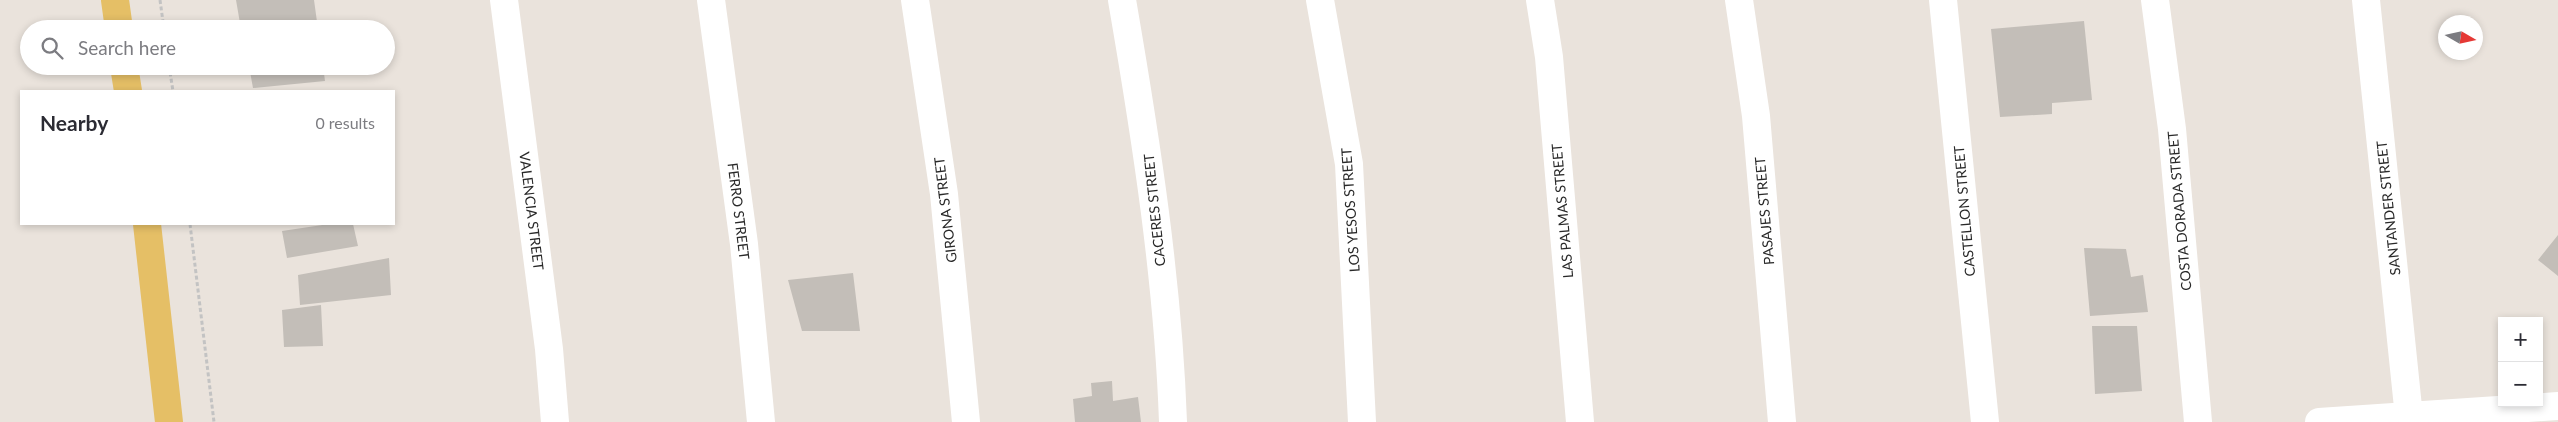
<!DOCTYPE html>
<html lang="en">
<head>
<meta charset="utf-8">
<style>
	:root { --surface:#fff; --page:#f2f2f3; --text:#2b2b33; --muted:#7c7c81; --line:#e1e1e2 }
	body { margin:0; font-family:Lato,sans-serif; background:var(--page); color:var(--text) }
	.controls { position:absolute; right:15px; bottom:15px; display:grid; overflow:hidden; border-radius:0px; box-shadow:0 2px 8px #0003 }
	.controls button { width:45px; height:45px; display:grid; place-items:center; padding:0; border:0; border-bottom:1px solid var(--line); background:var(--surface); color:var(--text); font:25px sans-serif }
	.compass { position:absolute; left:2438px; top:15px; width:45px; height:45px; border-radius:50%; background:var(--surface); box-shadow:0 2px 8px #0003; rotate:99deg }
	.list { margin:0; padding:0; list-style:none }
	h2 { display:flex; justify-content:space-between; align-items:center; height:65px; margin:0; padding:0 20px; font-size:21px }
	h2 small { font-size:16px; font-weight:400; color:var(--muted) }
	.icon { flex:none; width:28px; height:28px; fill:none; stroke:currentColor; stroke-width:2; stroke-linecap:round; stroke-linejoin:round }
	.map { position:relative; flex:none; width:2558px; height:422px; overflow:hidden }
	.search { position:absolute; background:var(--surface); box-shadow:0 2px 8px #0003; left:20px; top:20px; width:375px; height:55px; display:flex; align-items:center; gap:12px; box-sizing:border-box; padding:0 18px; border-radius:28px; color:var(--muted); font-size:19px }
	.panel { position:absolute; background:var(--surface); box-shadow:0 2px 8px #0003; left:20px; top:90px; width:375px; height:135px; border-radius:0px }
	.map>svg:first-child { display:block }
</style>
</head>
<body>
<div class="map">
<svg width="2558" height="422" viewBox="0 0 2558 422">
	<rect width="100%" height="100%" fill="#eae3dc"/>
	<path fill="#c3beb8" d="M236 0H314L318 29H241Z
		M2084 21 2092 100 2052 103V114L2000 117 1991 29Z
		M249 66H323L325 81 253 88Z
		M329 224H353L358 246 287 258 282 231Z
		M2558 235V276L2538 260Z
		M2084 248 2126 249 2131 277 2143 275 2148 312 2090 316Z
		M389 258 391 295 300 305 298 275Z
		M853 273 860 331H802L788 280Z
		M321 305 323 346 284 347 282 310Z
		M2092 326H2137L2142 391 2095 394Z
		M1112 381 1113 401 1138 397 1141 422H1075L1073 399 1092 396 1091 383Z"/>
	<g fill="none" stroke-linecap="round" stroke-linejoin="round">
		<path stroke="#c3c3c3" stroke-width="3" stroke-dasharray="4 2.5" stroke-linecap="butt" d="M160 0 164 29
			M169 66 173 91
			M190 224 214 422"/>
		<path stroke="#fff" stroke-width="28" d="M504 0 549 349 555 422
			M711 0 744 244 761 422
			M915 0 944 194 966 422
			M1122 0C1146 139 1168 280 1173 422
			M1320 0 1349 164 1362 422
			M1540 0 1549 57 1580 422
			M1739 0 1756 116 1782 422
			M1943 0 1985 422
			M2155 0 2172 129 2198 422
			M2366 0 2409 417
			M2319 422 2558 406"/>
		<path stroke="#e5bf66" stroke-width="28" d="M115 0 119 29
			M124 66 128 91
			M147 224 169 422"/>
	</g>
	<g text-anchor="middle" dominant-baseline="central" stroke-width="4" stroke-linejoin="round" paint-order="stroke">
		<g font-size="14" fill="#292929" stroke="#fff">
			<text transform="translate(2388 208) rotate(-96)">SANTANDER STREET</text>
			<text transform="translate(945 210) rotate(-97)">GIRONA STREET</text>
			<text transform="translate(1154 210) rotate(-96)">CACERES STREET</text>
			<text transform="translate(1350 210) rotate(-94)">LOS YESOS STREET</text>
			<text transform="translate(532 211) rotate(83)">VALENCIA STREET</text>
			<text transform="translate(739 211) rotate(83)">FERRO STREET</text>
			<text transform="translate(1562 211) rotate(-95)">LAS PALMAS STREET</text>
			<text transform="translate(1764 211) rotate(-95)">PASAJES STREET</text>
			<text transform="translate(1964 211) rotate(-95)">CASTELLON STREET</text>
			<text transform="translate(2179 211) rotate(-95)">COSTA DORADA STREET</text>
		</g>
	</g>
</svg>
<div class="controls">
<button>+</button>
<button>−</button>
</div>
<svg class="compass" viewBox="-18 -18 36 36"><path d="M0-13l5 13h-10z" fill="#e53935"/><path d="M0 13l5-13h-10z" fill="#7c7c81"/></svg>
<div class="search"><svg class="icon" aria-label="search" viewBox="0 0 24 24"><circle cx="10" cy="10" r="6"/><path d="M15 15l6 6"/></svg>Search here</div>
<section class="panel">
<h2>Nearby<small>0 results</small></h2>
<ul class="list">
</ul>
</section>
</div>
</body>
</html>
